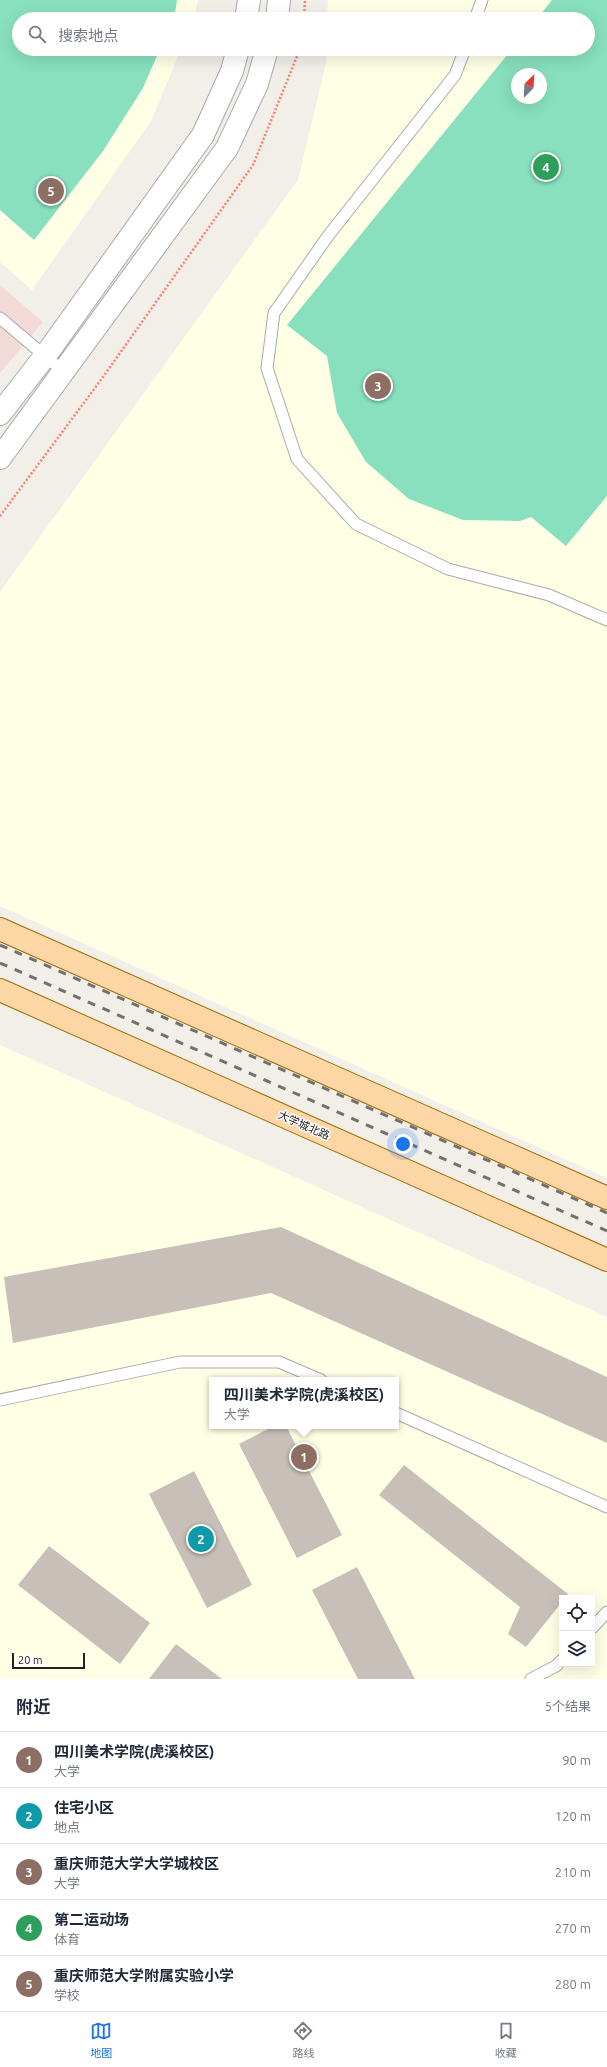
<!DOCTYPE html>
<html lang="zh">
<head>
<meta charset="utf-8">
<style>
	:root { --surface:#fff; --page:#f2f2f3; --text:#1f2937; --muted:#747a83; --line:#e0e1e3; --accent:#1a73e8 }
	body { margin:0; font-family:Ubuntu,"Noto Sans SC",sans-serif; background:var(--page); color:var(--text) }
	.controls { position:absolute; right:12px; bottom:12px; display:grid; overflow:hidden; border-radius:0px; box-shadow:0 4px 16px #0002 }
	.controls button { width:36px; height:36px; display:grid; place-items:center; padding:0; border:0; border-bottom:1px solid var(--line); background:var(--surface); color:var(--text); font:20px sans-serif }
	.compass { position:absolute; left:511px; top:68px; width:36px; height:36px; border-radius:50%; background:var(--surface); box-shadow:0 4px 16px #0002; rotate:24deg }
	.scale { position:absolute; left:12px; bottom:10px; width:73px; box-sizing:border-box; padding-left:4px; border:2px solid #222; border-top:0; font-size:11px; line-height:14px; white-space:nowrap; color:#222; -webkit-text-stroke:3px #fff; paint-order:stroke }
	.you { position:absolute; left:403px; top:1144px; width:14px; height:14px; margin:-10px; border:3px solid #fff; border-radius:50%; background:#1a73e8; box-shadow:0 0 0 6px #1a73e833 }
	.badge { display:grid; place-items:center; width:26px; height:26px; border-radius:50%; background:var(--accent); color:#fff; font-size:13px; font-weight:700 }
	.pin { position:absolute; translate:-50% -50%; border:2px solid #fff; box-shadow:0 1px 4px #0006 }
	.popup { position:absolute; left:209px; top:1377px; width:190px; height:52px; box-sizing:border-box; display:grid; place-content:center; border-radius:0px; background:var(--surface); filter:drop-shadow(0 1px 3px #0005); font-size:13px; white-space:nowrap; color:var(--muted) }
	.popup b { font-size:15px; color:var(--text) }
	.popup::after { content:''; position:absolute; left:50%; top:100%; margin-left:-8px; border:8px solid transparent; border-top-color:var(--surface) }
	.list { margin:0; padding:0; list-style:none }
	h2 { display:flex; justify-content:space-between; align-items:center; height:52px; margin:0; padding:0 16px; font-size:17px }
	h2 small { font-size:13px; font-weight:400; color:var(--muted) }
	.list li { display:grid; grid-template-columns:26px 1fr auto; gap:12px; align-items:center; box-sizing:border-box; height:56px; padding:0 16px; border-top:1px solid var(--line) }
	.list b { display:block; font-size:15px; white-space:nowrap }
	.list p { margin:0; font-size:13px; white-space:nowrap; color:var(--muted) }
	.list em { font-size:13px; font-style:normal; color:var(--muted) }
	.icon { flex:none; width:22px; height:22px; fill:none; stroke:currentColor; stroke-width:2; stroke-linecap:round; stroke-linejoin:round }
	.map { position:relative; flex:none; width:607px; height:1679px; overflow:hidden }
	.search { position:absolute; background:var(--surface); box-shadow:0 4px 16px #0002; left:12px; right:12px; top:12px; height:44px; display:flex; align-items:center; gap:10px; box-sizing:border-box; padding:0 14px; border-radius:22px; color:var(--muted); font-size:15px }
	.sheet { height:332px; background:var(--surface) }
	nav { display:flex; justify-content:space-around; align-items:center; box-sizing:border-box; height:56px; border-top:1px solid var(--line); background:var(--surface); font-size:11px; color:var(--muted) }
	nav a { display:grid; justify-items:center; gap:2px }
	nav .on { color:var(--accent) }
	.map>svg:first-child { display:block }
</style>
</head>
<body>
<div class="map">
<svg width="607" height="1679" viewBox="0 0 607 1679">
	<rect width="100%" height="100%" fill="#f2efe9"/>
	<path fill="#f2dad9" d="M0 285 43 322 0 373Z"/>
	<path fill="#ffffe5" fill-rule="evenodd" d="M0 0H198L194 19H19V49H181L151 121 32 290 0 262Z
		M328 0H607V1178L0 906V592L298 180 326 63V49H588V19H327ZM517 74H541V98H517Z
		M0 1045 607 1317V1679H0ZM212 1380H396V1426H212ZM562 1598H592V1664H562Z"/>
	<path fill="#88e0be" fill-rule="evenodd" d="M0 0H177L174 19H19V49H160L143 88 103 151 34 240 0 210Z
		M552 0H607V496L566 546 531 517 520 521 463 520 409 499 366 462 337 413 327 356 287 325 512 49H588V19H537ZM517 74H541V98H517Z"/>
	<path fill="#c7bfb8" d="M281 1227 607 1377V1443L271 1293 13 1343 4 1277Z
		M274 1426H286L342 1535 297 1558 239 1444Z
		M404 1465 568 1594 565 1598H562V1602L526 1647 508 1634 520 1607 379 1495Z
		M194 1471 252 1585 207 1608 149 1494Z
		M49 1546 150 1623 120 1664 18 1585Z
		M357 1567 415 1679H358L312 1590Z
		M176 1644 222 1679H149Z"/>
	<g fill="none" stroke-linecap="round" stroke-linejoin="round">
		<defs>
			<path id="service" d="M475 19 482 0
				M465 49 455 75 328 236 274 313 267 368 297 459 356 524 448 569 549 595 607 620
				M0 318 64 372
				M0 1400 180 1362H279L321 1380
				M396 1413 607 1507
				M592 1628 607 1612
				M531 1679 556 1666 562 1660"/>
			<path id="tertiary" d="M246 19 249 0
				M277 19 279 0
				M0 414 45 356 203 135 232 71 238 49
				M0 458 227 148 257 84 267 49"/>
			<path id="primary" d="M0 929 607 1198
				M0 990 607 1260"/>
		</defs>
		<use href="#service" stroke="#a9a9a9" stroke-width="13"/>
		<use href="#tertiary" stroke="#a9a9a9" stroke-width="24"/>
		<use href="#primary" stroke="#a06b00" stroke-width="24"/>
		<path stroke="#fa8072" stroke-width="2.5" stroke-dasharray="2 2" stroke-linecap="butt" d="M304 19 305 0
			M0 516 103 377 253 165 300 49"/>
		<use href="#service" stroke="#fff" stroke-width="11"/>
		<use href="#tertiary" stroke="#fff" stroke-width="22"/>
		<use href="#primary" stroke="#fcd6a4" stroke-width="22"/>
		<path stroke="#707070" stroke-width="3" stroke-dasharray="8 8" stroke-linecap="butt" d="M0 945 607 1213
			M0 963 607 1231"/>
	</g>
	<g text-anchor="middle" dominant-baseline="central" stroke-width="3" stroke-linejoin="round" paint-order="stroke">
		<g font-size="11" fill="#222" stroke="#fff">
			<text transform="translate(304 1125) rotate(24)">大学城北路</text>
		</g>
	</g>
</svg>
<div class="controls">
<button><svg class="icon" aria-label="locate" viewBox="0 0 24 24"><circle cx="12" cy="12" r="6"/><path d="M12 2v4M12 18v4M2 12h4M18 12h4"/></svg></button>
<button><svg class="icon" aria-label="layers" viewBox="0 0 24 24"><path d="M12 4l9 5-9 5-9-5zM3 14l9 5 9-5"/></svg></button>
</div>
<svg class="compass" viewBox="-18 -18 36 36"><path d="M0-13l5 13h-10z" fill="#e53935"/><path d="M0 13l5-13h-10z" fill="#747a83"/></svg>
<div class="scale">20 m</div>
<div class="you"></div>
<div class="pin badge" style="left:304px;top:1457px;background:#8d6e63">1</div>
<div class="popup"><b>四川美术学院(虎溪校区)</b>大学</div>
<div class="pin badge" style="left:201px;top:1539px;background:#0f9aa8">2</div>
<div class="pin badge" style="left:378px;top:386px;background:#8d6e63">3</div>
<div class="pin badge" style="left:546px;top:167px;background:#2e9e5b">4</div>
<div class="pin badge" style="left:51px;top:191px;background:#8d6e63">5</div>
<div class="search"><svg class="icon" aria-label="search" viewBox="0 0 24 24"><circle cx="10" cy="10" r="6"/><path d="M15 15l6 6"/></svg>搜索地点</div>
</div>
<section class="sheet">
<h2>附近<small>5个结果</small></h2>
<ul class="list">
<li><span class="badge" style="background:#8d6e63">1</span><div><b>四川美术学院(虎溪校区)</b><p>大学</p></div><em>90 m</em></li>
<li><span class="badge" style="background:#0f9aa8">2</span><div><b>住宅小区</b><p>地点</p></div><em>120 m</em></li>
<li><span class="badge" style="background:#8d6e63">3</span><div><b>重庆师范大学大学城校区</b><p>大学</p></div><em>210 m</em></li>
<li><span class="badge" style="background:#2e9e5b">4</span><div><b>第二运动场</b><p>体育</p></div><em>270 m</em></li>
<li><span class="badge" style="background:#8d6e63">5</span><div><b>重庆师范大学附属实验小学</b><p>学校</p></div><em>280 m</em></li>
</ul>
</section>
<nav>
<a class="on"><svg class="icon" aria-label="map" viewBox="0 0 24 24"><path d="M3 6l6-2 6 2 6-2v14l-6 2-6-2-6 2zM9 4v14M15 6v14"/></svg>地图</a>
<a><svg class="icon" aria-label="directions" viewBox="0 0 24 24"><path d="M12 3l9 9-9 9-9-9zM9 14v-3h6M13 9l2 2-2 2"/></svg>路线</a>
<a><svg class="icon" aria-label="saved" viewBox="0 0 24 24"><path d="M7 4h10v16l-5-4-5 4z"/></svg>收藏</a>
</nav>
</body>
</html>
